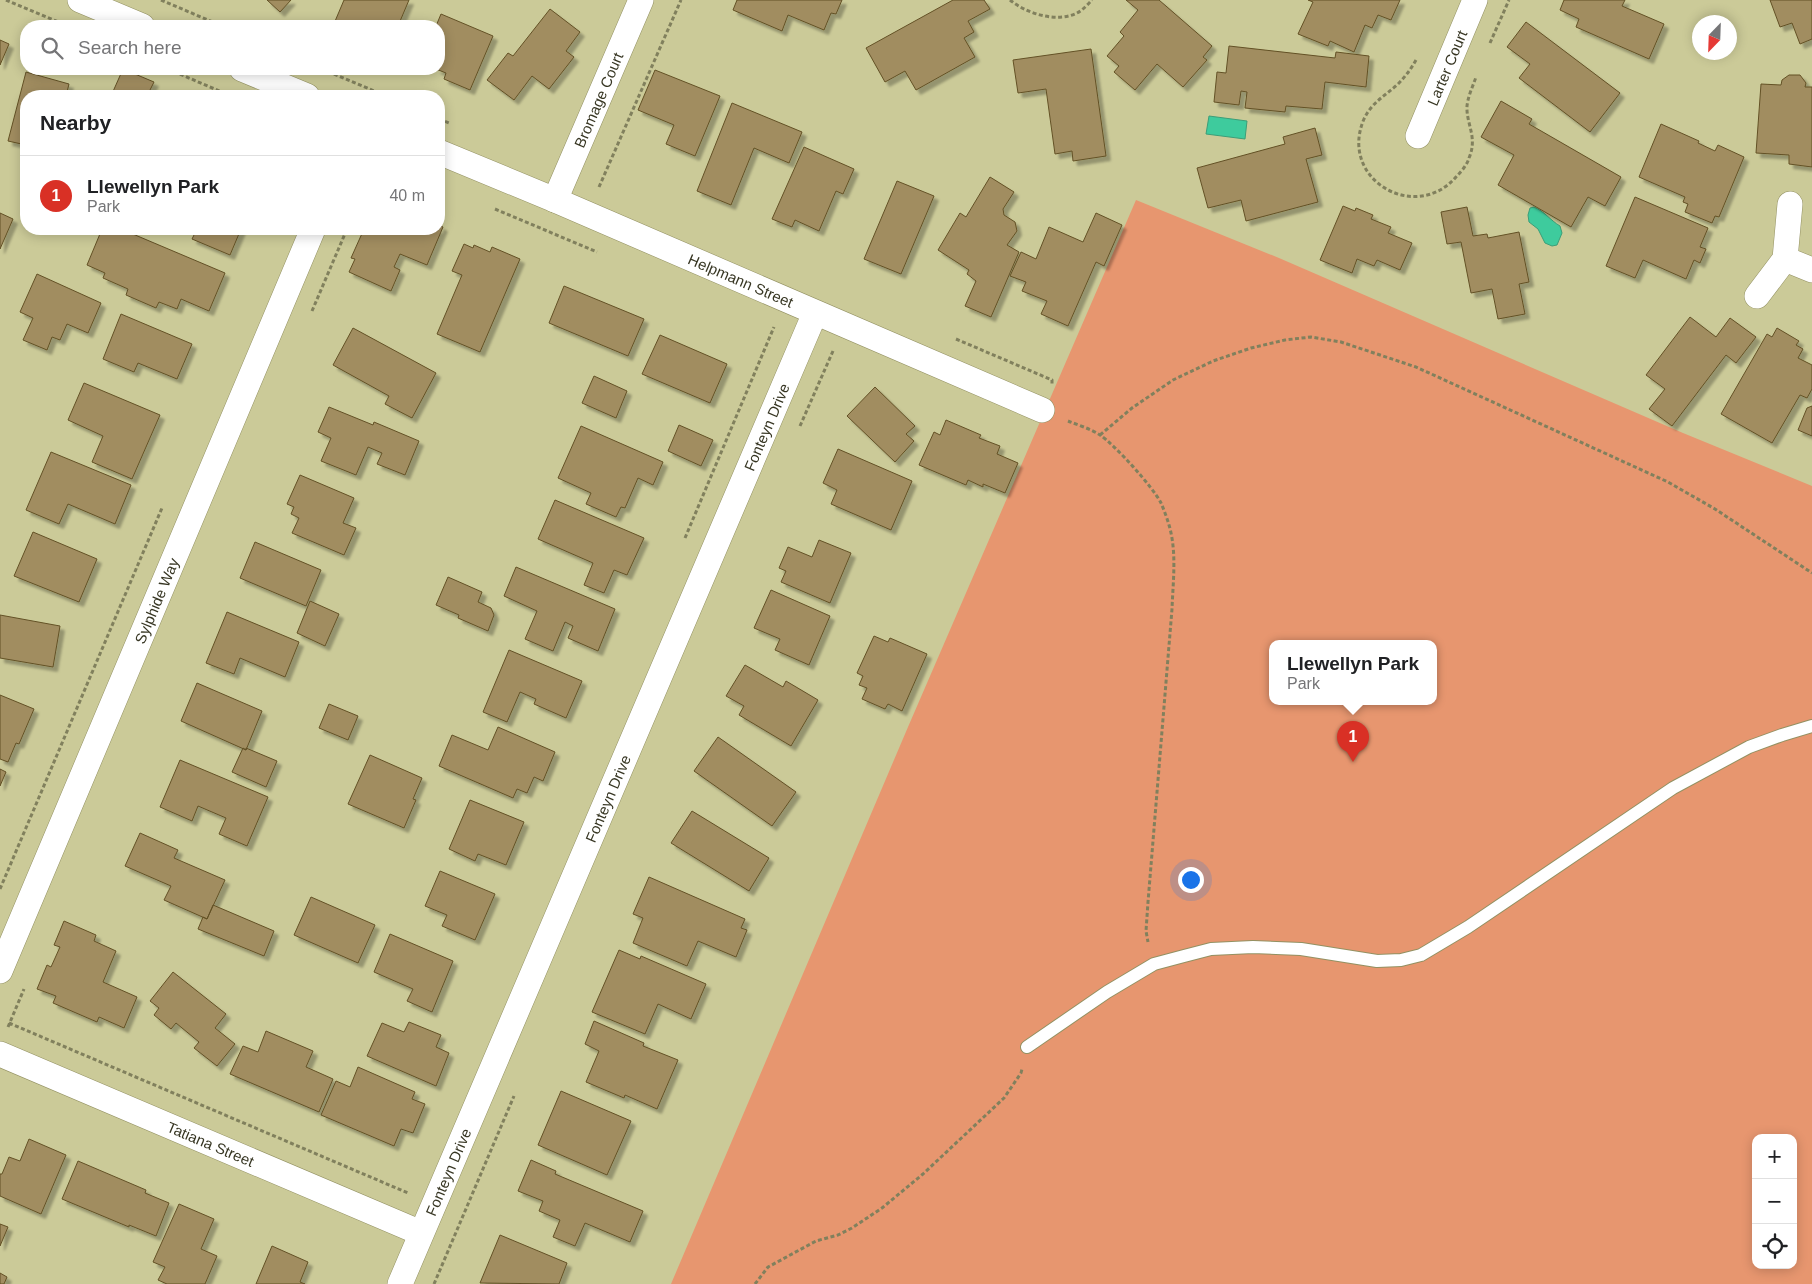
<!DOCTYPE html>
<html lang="en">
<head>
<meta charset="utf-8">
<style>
	:root { --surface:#fff; --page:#f6f6f6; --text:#202124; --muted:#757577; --line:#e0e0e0; --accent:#d93025 }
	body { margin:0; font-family:Arial,sans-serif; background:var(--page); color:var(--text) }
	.controls { position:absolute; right:15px; bottom:15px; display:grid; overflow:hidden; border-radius:10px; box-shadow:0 2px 12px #0003 }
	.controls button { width:45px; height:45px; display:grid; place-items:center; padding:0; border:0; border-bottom:1px solid var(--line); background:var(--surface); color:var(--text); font:25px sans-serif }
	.compass { position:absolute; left:1692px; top:15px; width:45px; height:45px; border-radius:50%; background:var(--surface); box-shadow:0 2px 12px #0003; rotate:203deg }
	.you { position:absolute; left:1190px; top:879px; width:18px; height:18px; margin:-12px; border:4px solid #fff; border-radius:50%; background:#1a73e8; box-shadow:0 0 0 8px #1a73e833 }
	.badge { display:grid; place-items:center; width:32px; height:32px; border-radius:50%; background:var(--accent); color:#fff; font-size:16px; font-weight:700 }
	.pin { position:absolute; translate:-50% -41px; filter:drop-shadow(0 1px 2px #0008) }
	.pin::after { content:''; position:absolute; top:26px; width:18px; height:15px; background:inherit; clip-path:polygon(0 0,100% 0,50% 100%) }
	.popup { position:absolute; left:1269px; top:640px; width:168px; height:65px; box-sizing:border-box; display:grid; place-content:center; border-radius:10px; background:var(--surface); filter:drop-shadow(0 1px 4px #0005); font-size:16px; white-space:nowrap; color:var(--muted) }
	.popup b { font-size:19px; color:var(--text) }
	.popup::after { content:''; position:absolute; left:50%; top:100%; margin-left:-10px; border:10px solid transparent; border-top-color:var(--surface) }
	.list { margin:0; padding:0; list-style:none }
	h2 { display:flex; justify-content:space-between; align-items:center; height:65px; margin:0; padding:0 20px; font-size:21px }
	h2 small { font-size:16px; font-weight:400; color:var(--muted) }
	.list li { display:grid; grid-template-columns:32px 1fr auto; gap:15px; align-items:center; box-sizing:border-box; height:80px; padding:0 20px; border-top:1px solid var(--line) }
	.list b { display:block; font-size:19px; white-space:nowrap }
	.list p { margin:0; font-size:16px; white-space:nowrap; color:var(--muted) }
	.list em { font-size:16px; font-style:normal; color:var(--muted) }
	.icon { flex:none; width:28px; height:28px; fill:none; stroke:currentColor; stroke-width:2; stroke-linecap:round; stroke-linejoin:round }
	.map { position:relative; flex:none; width:1812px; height:1284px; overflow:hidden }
	.search { position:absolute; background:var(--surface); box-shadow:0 2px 12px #0003; left:20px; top:20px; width:425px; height:55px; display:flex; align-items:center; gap:12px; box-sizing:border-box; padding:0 18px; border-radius:20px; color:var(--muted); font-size:19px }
	.panel { position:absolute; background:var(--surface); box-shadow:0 2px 12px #0003; left:20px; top:90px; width:425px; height:145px; border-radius:20px }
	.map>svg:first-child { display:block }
</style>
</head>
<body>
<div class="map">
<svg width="1812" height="1284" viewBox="0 0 1812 1284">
	<defs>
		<filter id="shadow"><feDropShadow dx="4.5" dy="4.5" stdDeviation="1" flood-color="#0004"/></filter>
	</defs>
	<rect width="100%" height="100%" fill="#cbca98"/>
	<path fill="#e7966f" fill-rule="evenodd" d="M1136 200 1279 258 1683 433 1812 486V1284H671L908 727ZM1273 643H1433V701H1273ZM1756 1138H1793V1265H1756Z"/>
	<path fill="#3ecb9d" stroke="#3c9e78" d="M1209 116 1247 121 1245 139 1206 134Z
		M1534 207C1544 211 1550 220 1560 226L1562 233 1557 245 1552 246 1545 243 1538 229 1529 222 1528 215 1530 208Z"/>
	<path fill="#a18d61" stroke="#635125" filter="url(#shadow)" d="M267 0H291L280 12Z
		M344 0H409L398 26H391L381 22 379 26H333Z
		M737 0H842L836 14 831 13 824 30 788 15 782 31 733 10Z
		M953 0H984L990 9 968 21 974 32 964 38 975 57 916 90 905 71 885 82 866 48Z
		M1126 0H1159L1212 46 1203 57 1207 60 1183 87 1157 64 1135 90 1114 72 1119 66 1107 56 1124 36 1120 32 1138 10Z
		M1308 0H1400L1391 20 1378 15 1372 28 1365 25 1354 52 1330 41 1328 46 1298 34 1313 2Z
		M1564 0H1625L1622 6 1664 24 1649 59 1576 27 1579 19 1560 10Z
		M1770 0H1812V39L1800 44 1792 23 1780 27Z
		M550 9 580 32 566 51 574 57 549 89 532 76 514 100 487 80 508 53 513 56Z
		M441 14 493 36 470 90 444 79 446 73 436 69H439V26H436Z
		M1526 22 1620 93 1590 132 1519 78 1530 64 1507 47Z
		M0 40 9 44 0 65Z
		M1229 46 1335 58 1336 52 1369 56 1366 87 1325 82 1322 109 1286 106 1285 112 1245 108 1247 92 1241 91 1239 105 1214 102 1217 72 1226 73Z
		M1091 49 1106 156 1073 161 1072 151 1055 154 1046 89 1018 93 1013 60Z
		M123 69 154 82 147 96H111Z
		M655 70 720 96 695 156 666 144 674 125 638 110Z
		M26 72 69 84 66 96H26V145L8 141Z
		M1789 75H1800L1806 83 1805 87H1812V167L1789 164V155L1756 153 1761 84 1781 85 1782 80Z
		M1501 101 1532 119 1529 124 1621 177 1605 206 1588 197 1571 227 1498 185 1514 155 1481 137Z
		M732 103 802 132 789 163 754 148 731 205 697 191Z
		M1661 124 1699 141 1698 143 1715 151 1718 145 1744 157 1719 217 1715 216 1712 223 1685 212 1688 204 1683 202 1685 197 1639 177Z
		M1315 128 1322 155 1306 159 1318 202 1246 221 1241 200 1208 208 1197 168 1285 144 1283 137Z
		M804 147 854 169 843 194 836 191 819 231 795 220 792 227 772 219Z
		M990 177 1014 192 1003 209 1004 215 1015 222 1017 231 1007 245 1019 252 991 317 965 306 976 281 967 274 969 270 938 250 960 213 966 217Z
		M897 181 934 196 901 274 864 259Z
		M1635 197 1708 228 1700 247 1706 249 1700 263 1694 260 1686 279 1643 260 1635 278 1606 266Z
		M1343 206 1355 211 1356 208 1373 215 1371 219 1391 227 1388 233 1412 243 1400 270 1377 260 1374 266 1357 259 1352 273 1320 260Z
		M1467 207 1473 236 1487 234 1488 238 1519 232 1529 282 1519 284 1525 314 1498 319 1492 289 1471 293 1461 242 1447 244 1441 212Z
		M0 213 13 219 0 249Z
		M1096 213 1122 225 1104 266 1096 262 1068 326 1041 314 1047 301 1022 291 1026 282 1010 276 1021 252 1036 259 1049 227 1083 242Z
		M439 225 443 227 427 265 400 254 394 267 400 270 391 291 349 272 355 259 351 258 364 229H439Z
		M102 229H121L225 273 209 311 181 299 177 309 159 302 156 308 126 295 128 289 103 278 105 273 87 265Z
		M197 229H241L230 255 192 239Z
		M464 244 473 248 474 245 490 252 492 247 520 259 480 352 437 334 462 275 452 271Z
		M37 274 101 303 88 333 67 324 60 340 52 337 47 350 23 340 33 318 20 312Z
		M564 286 644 319 628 356 549 323Z
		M121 314 192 344 177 379 138 363 134 372 103 359Z
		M1690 317 1716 337 1730 318 1756 337 1736 363 1726 355 1672 426 1649 409 1665 389 1646 375Z
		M353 328 436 373 412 418 385 404 389 396 333 365Z
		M1777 328 1799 341 1796 345 1803 349 1798 358 1812 365V389L1807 398 1800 395 1772 443 1721 414 1767 334 1772 337Z
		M660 335 727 364 710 403 642 374Z
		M594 376 627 391 616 418 582 403Z
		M84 383 160 415 132 479 92 462 103 436 68 420Z
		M875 387 915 426 906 434 914 441 895 462 847 416Z
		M1812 406V436L1798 430 1807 408Z
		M329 407 373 425 374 422 419 441 405 475 377 464 382 453 368 447 356 475 321 461 331 438 318 432Z
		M946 420 981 435 979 438 1000 446 997 454 1018 463 1005 493 983 484V487L968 480 966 485 919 465 934 432 940 435Z
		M679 425 713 440 701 466 668 451Z
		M581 426 663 462 653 485 638 478 625 508 621 507 616 517 586 504 591 493 558 478Z
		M838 449 912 481 891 530 831 504 837 490 823 483Z
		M51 452 131 485 115 524 68 504 59 524 26 510Z
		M300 475 354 498 343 523 356 528 344 555 292 533 299 518 291 514 294 507 287 504Z
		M555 500 644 538 627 575 614 570 604 593 584 585 593 563 538 539Z
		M33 532 97 559 79 602 14 576Z
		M819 540 851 553 830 603 781 582 786 571 779 568 788 547 812 557Z
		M255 542 321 570 306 606 240 578Z
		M516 567 615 609 598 651 568 638 573 626 565 622 553 651 525 639 537 611 504 596Z
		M448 577 482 592 478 602 491 608 494 615 488 631 458 618 459 615 436 605Z
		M771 590 830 616 809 665 775 650 780 639 754 628Z
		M310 601 339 614 325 646 297 633Z
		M227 612 299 642 285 677 240 658 234 674 206 663Z
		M0 615 60 626 53 667 0 658Z
		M874 636 888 642 890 638 927 654 902 711 888 704 885 709 862 699 867 688 859 685 863 676 857 673Z
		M509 650 582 681 566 718 534 704 536 699 520 692 507 722 483 712Z
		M745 665 783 687 786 681 818 700 791 746 739 715 744 706 726 696Z
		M197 683 262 711 246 750 181 721Z
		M0 695 34 709 19 744 16 743 8 762 0 759Z
		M329 704 358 716 348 740 319 728Z
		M498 727 555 752 543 781 534 777 527 793 517 789 513 798 439 766 452 735 488 750Z
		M718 737 796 792 772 826 694 771Z
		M243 748 246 750V748L277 761 266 787 232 772Z
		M370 755 422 778 413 799 416 800 404 828 348 804Z
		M180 760 268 797 247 846 219 834 226 818 198 806 192 821 160 807Z
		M0 769 6 772 0 786Z
		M470 800 524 822 506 865 478 854 475 861 449 849Z
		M692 811 769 858 749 891 671 843Z
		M140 833 178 850 174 858 225 880 207 919 164 900 171 886 125 866Z
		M440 871 495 894 475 940 442 926 447 915 425 906Z
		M649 877 745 919 741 928 747 930 736 957 698 941 687 966 633 943 643 918 633 914Z
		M311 897 375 925 358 963 294 935Z
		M213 905 274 931 264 956 198 929 203 917 207 919Z
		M64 921 96 935 94 941 116 951 103 982 137 997 124 1028 99 1017 97 1022 53 1003 56 996 37 989 47 965 51 967 60 947 54 945Z
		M390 934 453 961 432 1012 407 1001 413 989 374 972Z
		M619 950 640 959 641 956 706 984 691 1019 658 1004 645 1034 592 1012Z
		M173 972 226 1014 215 1028 235 1044 217 1066 194 1048 199 1042 176 1023 171 1029 154 1015 159 1008 150 1001Z
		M594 1021 644 1043 643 1046 678 1060 657 1109 625 1095 624 1098 586 1082 599 1051 585 1044Z
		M409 1022 441 1035 436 1047 449 1053 436 1086 367 1056 382 1023 404 1032Z
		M266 1031 313 1051 306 1067 333 1079 319 1112 230 1074 243 1046 258 1052Z
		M358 1067 415 1092 412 1099 425 1104 413 1133 401 1129 394 1146 321 1115 336 1081 350 1087Z
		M561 1091 631 1121 607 1175 538 1145Z
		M29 1139 66 1155 41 1214 0 1196V1174H2L9 1157 20 1161Z
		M531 1160 556 1171 555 1174 643 1211 630 1242 585 1223 575 1246 553 1237 560 1220 539 1211 543 1201 518 1191Z
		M78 1161 146 1190 145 1193 169 1203 156 1236 129 1225V1227L62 1199Z
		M179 1204 214 1219 201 1249 217 1256 205 1284H167L158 1280 165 1267 153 1262Z
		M0 1224 8 1227 0 1246Z
		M500 1235 567 1263 559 1284 480 1283Z
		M272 1246 308 1262 300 1282 305 1284H256Z
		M0 1273 7 1277 4 1284H0Z"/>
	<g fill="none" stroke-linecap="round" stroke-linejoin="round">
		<defs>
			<path id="service" d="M1027 1047 1107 992 1154 964 1184 956 1211 949 1253 947 1301 949 1377 961 1401 960 1421 955 1468 927 1673 788 1749 747 1782 735 1812 726"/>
			<g id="minor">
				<path d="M80 0 142 26"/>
				<path d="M242 69 307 96"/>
				<path id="s1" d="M1418 136 1475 0"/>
				<path id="s2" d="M439 152 555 200 1042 410"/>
				<path id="s3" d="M555 200 641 0"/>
				<path d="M1785 259 1812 270"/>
				<path d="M1757 296 1785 259 1790 204"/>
				<path id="s4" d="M0 971 313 229"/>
				<path id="s5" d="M0 1054 421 1233"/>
				<path id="s6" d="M400 1284 815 313"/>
			</g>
		</defs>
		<use href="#service" stroke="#939162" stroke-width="14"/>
		<use href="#minor" stroke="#939162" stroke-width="26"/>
		<path stroke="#81805d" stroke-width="3" stroke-dasharray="4 2.5" stroke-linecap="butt" d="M6 0 63 24
			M161 0 222 26
			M1010 0C1027 14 1057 23 1077 13 1083 10 1088 4 1092 0
			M1490 43 1509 0
			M1416 60C1411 69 1405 77 1398 84 1385 96 1372 102 1364 119 1338 179 1415 224 1456 177 1461 172 1467 165 1469 158 1478 137 1466 124 1467 106 1468 96 1473 86 1476 77
			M168 69 224 93
			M322 69 386 96
			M439 119 449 123
			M599 187 681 0
			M495 209 597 252
			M312 311 347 229
			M956 339 1052 380V384
			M1068 421C1078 425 1091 429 1100 435 1115 445 1153 487 1161 503 1164 510 1167 518 1169 525 1177 552 1173 581 1172 609L1148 902 1146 931 1148 942
			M800 426 833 351
			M1100 435 1132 408 1173 380 1213 361 1251 348 1285 340 1311 337 1341 342 1416 367 1668 482 1715 509 1812 573
			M685 538 774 327
			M0 889 162 508
			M9 1023 408 1193
			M8 1027 24 989
			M434 1284 514 1096
			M755 1284 768 1267 816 1241 838 1235 852 1228 882 1208 923 1174 1004 1098 1021 1073 1022 1069"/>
		<use href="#service" stroke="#fff" stroke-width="12"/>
		<use href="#minor" stroke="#fff" stroke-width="25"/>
	</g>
	<g text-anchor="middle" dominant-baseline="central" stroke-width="4.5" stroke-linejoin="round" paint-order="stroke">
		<g font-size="15" fill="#373623" stroke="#d8d7a5">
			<text stroke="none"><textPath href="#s1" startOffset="74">Larter Court</textPath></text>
			<text stroke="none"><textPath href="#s3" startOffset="109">Bromage Court</textPath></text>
			<text stroke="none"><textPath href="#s2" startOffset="328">Helpmann Street</textPath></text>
			<text stroke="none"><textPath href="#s6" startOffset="932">Fonteyn Drive</textPath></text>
			<text stroke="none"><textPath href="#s4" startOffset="402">Sylphide Way</textPath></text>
			<text stroke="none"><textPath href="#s6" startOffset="528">Fonteyn Drive</textPath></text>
			<text stroke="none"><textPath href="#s5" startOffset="229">Tatiana Street</textPath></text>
			<text stroke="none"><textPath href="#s6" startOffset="122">Fonteyn Drive</textPath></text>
		</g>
	</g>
</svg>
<div class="controls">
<button>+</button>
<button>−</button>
<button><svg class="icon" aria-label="locate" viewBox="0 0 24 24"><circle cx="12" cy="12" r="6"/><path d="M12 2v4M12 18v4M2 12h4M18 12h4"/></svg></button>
</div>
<svg class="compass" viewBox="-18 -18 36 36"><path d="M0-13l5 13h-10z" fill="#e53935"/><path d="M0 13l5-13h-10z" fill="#757577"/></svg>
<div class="you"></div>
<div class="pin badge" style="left:1353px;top:762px">1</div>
<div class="popup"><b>Llewellyn Park</b>Park</div>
<div class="search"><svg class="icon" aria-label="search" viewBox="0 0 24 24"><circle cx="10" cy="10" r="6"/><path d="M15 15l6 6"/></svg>Search here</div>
<section class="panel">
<h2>Nearby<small></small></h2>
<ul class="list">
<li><span class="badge">1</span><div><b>Llewellyn Park</b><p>Park</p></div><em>40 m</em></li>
</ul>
</section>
</div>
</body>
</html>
